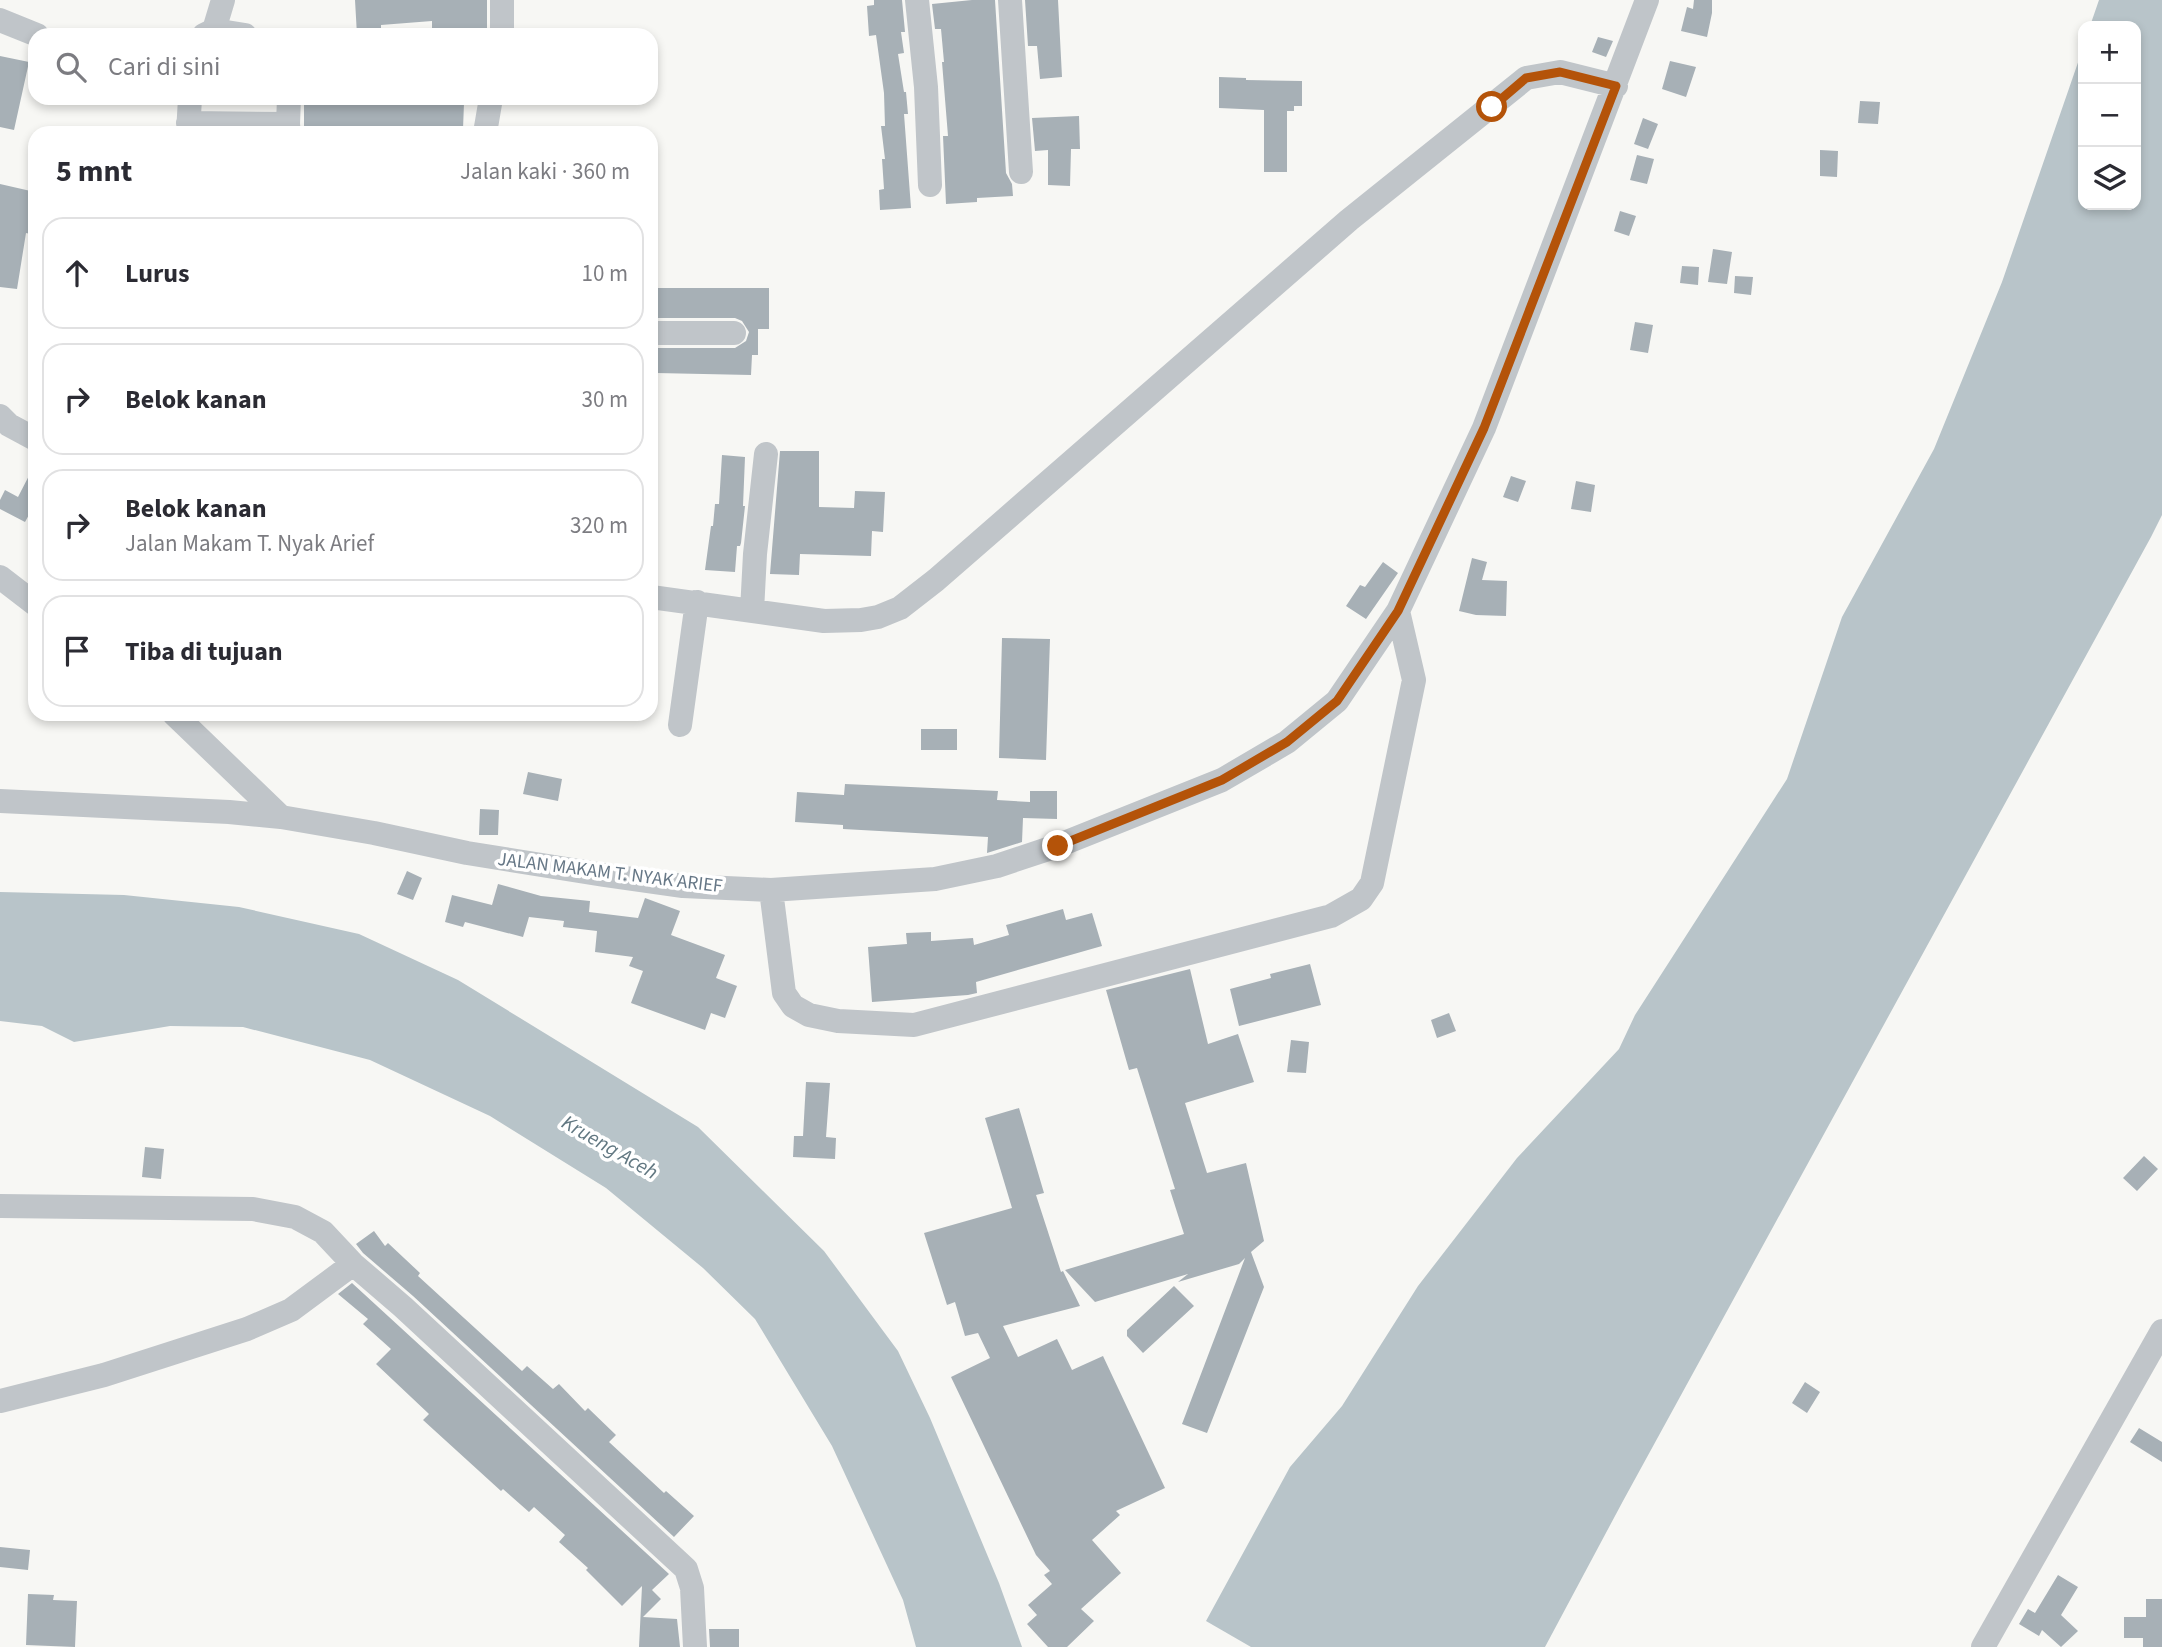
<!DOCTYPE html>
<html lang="id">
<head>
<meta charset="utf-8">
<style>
	:root { --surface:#fff; --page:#f2f2f3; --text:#2b2b33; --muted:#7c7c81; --line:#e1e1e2 }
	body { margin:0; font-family:"Source Sans 3",sans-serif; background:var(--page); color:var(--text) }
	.controls { position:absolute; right:21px; top:21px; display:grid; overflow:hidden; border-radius:14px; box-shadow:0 4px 10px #0003 }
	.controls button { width:63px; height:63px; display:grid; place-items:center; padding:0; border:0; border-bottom:2px solid var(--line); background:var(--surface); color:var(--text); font:35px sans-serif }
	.stop { position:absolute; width:21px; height:21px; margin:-16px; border:5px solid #b45309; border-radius:50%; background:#fff }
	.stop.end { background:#b45309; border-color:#fff; box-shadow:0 2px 7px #0008 }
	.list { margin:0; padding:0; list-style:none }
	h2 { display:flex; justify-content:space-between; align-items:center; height:91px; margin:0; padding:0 28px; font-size:30px }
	h2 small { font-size:23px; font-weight:400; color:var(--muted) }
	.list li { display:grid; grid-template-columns:46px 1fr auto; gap:21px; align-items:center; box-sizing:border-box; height:112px; margin:0 14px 14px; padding:0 14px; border:2px solid var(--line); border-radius:21px }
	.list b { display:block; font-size:26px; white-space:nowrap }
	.list p { margin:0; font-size:23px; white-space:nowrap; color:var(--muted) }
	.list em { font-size:23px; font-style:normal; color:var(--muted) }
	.icon { flex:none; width:38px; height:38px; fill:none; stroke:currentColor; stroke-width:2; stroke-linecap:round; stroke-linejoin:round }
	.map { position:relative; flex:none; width:2162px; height:1647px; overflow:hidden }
	.search { position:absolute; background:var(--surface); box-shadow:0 4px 10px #0003; left:28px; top:28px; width:630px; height:77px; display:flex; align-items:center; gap:18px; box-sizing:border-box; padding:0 24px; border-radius:21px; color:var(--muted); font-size:26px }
	.panel { position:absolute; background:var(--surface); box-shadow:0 4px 10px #0003; left:28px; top:126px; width:630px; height:595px; border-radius:21px }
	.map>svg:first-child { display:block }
</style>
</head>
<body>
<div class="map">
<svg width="2162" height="1647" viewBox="0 0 2162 1647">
	<rect width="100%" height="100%" fill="#f7f7f4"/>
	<path fill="#b8c4c9" d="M2099 0H2162V515L2151 537 1623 1501 1545 1647H1251L1206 1621 1290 1467 1342 1406 1418 1286 1517 1158 1619 1049 1635 1015 1787 779 1842 617 1934 449 2002 282 2083 48V205H2136V26H2090Z
		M0 892 124 895 239 907 359 934 458 980 698 1127 824 1251 898 1351 930 1418 999 1583 1022 1647H916L903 1600 832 1446 755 1319 703 1268 606 1188 490 1116 370 1060 243 1027 170 1026 74 1042 42 1026 0 1021Z"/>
	<path fill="#a7b0b6" d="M355 0H487V35H432V21L381 25V35H357Z
		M874 0H902L905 32H901L904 53 898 54 904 92H906L908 114H904L911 208 880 210 879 190 884 189 882 159H885L881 126H885L884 93 876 35 869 36 867 6 874 5Z
		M972 0H995L1006 173 1012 184 1013 196 977 198V202L946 204 943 136H948L942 62H944L941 29H935L932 4Z
		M1025 0H1058L1062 77 1040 79 1037 46H1028Z
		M1694 0H1712V13L1707 37 1681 31 1687 7 1693 9Z
		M1598 37 1613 41 1606 57 1592 52Z
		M0 56 29 62 14 130 0 127Z
		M1670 61 1696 67 1686 97 1662 89Z
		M1219 77 1246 78V80L1302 81V106H1294V111H1287V172H1264V110L1219 108Z
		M1860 101 1880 102 1878 124 1858 123Z
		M356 103H464L463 129H395V132L304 129V104Z
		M1079 116 1080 149H1071L1070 186 1048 185V150L1035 151 1032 118Z
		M1643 118 1658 124 1648 149 1634 144Z
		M1820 150 1838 151 1837 177 1820 176Z
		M1637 155 1654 159 1647 184 1630 180Z
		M0 184 35 192V235L26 233 17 289 0 287Z
		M1620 211 1636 216 1629 236 1614 231Z
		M1713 249 1732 252 1727 284 1708 282Z
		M1682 266 1699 267 1698 285 1680 283Z
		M1735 276 1753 277 1751 295 1734 293Z
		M651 288H769V329H758V355H752L751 375 656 373 657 348H735L746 341 749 332 742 321 735 318H651Z
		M1635 322 1653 325 1648 353 1630 350Z
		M780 451H819V507L854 508 855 491 885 492 883 532 872 531 871 556 800 554 799 575 770 574Z
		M722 455 745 457 743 506H745L741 543 740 546H737L735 572 705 570 711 526H713L715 504H719Z
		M35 464V504L25 522 0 509V500L5 490 18 497Z
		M1511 476 1526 481 1518 502 1503 497Z
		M1576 481 1595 485 1591 512 1571 509Z
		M1472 558 1487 562 1482 580 1507 581 1506 616 1476 615 1459 611Z
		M1383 562 1398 573 1366 619 1346 606 1360 585 1365 587Z
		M1002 638 1050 639 1046 760 999 758Z
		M921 729H957V750H921Z
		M528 772 562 779 558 801 523 794Z
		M845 784 998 791 997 800 1030 802V791H1057V819L1023 818 1022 842 987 853 988 837 843 829V825L795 822 797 792 844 795Z
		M480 809 499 810 498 835H479Z
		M407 871 422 878 413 900 397 894Z
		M498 884 541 896 590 901 589 912 638 918 645 898 680 911 671 935 725 955 716 978 737 986 725 1018 711 1013 705 1030 631 1003 643 971 629 966 633 957 595 952 597 931 563 927 564 921 529 917 523 937 465 922 463 927 445 922 452 895 492 905Z
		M1063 909 1066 920 1092 913 1102 946 976 982 977 993 968 995 872 1002 868 947 907 944 906 933 931 932V941L973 938 974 945 1009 935 1006 925Z
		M1310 964 1321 1005 1239 1026 1230 989 1271 978 1270 974Z
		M1190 969 1208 1044 1238 1034 1254 1082 1185 1103 1207 1173 1246 1163 1264 1241 1251 1252 1264 1287 1207 1433 1182 1424 1245 1258 1239 1264 1178 1282 1188 1274 1095 1302 1065 1270 1184 1234 1170 1190 1175 1189 1137 1068 1129 1070 1106 990Z
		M1449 1013 1456 1031 1437 1038 1431 1020Z
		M1291 1040 1309 1042 1306 1073 1287 1072Z
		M806 1082 830 1083 826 1137 836 1138 835 1159 793 1157 794 1136H803Z
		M1019 1108 1044 1193 1036 1195 1061 1272 1063 1271 1080 1306 1003 1326 1018 1357 1057 1339 1072 1370 1103 1356 1165 1488 1116 1511 1120 1515 1092 1540 1121 1573 1081 1609 1094 1621 1067 1647H1048L1027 1624 1037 1615 1028 1605 1052 1584 1044 1575 1050 1571 1036 1555 951 1377 990 1358 978 1333 965 1336 955 1302 947 1305 924 1233 1012 1208 985 1118Z
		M145 1147 164 1149 161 1179 142 1177Z
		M2144 1156 2158 1169 2137 1191 2123 1178Z
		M374 1231 385 1246 388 1243 420 1273 418 1276 522 1371 527 1366 553 1389 559 1384 585 1411 588 1408 616 1435 609 1442 664 1493 666 1491 694 1516 674 1537 413 1296 363 1253 356 1244Z
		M352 1283 669 1574 652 1590 661 1599 643 1617 677 1619 680 1647H639L642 1586 622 1606 586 1570 588 1568 559 1542 565 1535 534 1507 529 1512 503 1489 501 1491 423 1420 429 1414 376 1364 391 1349 363 1324 368 1319 338 1294Z
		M1174 1286 1194 1306 1143 1353 1127 1336V1330Z
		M1805 1382 1820 1392 1807 1413 1792 1403Z
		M2139 1428 2162 1442V1462L2130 1442Z
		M0 1547 30 1550 28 1570 0 1567Z
		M2058 1575 2078 1587 2061 1615 2078 1631 2061 1647 2042 1630 2039 1636 2019 1624 2028 1609 2035 1613Z
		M28 1594 54 1595 53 1600 77 1601 75 1647 26 1645Z
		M2146 1599H2162V1647H2143V1638H2124V1617H2146Z
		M709 1629H739V1647H710Z"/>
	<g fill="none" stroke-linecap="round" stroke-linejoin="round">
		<path stroke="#c0c5c9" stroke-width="24" d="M502 0V35
			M917 0 926 87 930 185
			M1010 0 1021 172
			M0 20 37 35
			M214 30 245 35
			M204 35 214 30 223 0
			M188 123 288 124 289 133
			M288 124 289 98
			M188 133 190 98
			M485 133 491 98
			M651 333H734
			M0 416 9 425 35 439
			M0 577 35 604
			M651 597 824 621 861 620 878 617 900 608 936 580 1349 220 1526 78 1560 72 1616 86
			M752 611 755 554 766 454
			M174 714 281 817
			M680 725 697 602
			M0 801 229 812 281 817 374 833 467 853 604 875 683 886 771 890 935 879 997 866 1057 846 1222 780 1287 742 1337 701 1398 611 1484 428 1647 0
			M771 890 784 993 793 1006 809 1015 838 1021 914 1025 1331 916 1361 899 1372 883 1414 680 1398 611
			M0 1206 253 1209 295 1217 323 1232 353 1264 403 1307 686 1569 692 1588 695 1647
			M0 1401 104 1375 247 1329 291 1310 353 1264
			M1983 1647 2162 1331"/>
	</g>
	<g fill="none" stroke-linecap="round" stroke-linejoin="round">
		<path stroke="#b45309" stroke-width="9" d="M1058 846 1222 780 1287 742 1337 701 1398 611 1484 428 1616 86 1560 72 1526 78 1492 107"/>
	</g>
	<g text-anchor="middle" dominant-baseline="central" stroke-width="7" stroke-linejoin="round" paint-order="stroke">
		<g font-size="19" fill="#667786" stroke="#fff">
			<text transform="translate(610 873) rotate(7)">JALAN MAKAM T. NYAK ARIEF</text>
		</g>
		<g font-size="21" font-style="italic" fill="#627882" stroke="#fff">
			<text transform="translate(610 1147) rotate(30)">Krueng Aceh</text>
		</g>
	</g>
</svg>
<div class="controls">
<button>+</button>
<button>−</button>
<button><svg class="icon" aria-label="layers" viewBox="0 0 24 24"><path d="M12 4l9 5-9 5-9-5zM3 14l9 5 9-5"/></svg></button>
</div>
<div class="stop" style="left:1492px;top:107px"></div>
<div class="stop end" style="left:1058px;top:846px"></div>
<div class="search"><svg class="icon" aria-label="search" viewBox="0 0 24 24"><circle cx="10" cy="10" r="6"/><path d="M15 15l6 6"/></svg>Cari di sini</div>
<section class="panel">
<h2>5 mnt<small>Jalan kaki · 360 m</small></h2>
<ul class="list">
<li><svg class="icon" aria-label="ahead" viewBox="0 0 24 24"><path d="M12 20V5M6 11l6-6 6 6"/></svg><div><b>Lurus</b></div><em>10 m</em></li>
<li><svg class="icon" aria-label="right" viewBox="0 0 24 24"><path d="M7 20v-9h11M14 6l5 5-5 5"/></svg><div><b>Belok kanan</b></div><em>30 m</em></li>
<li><svg class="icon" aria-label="right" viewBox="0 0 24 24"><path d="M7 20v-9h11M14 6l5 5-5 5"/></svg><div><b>Belok kanan</b><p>Jalan Makam T. Nyak Arief</p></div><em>320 m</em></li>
<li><svg class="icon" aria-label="arrive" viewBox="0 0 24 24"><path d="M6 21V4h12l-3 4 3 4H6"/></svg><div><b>Tiba di tujuan</b></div></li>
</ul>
</section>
</div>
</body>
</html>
